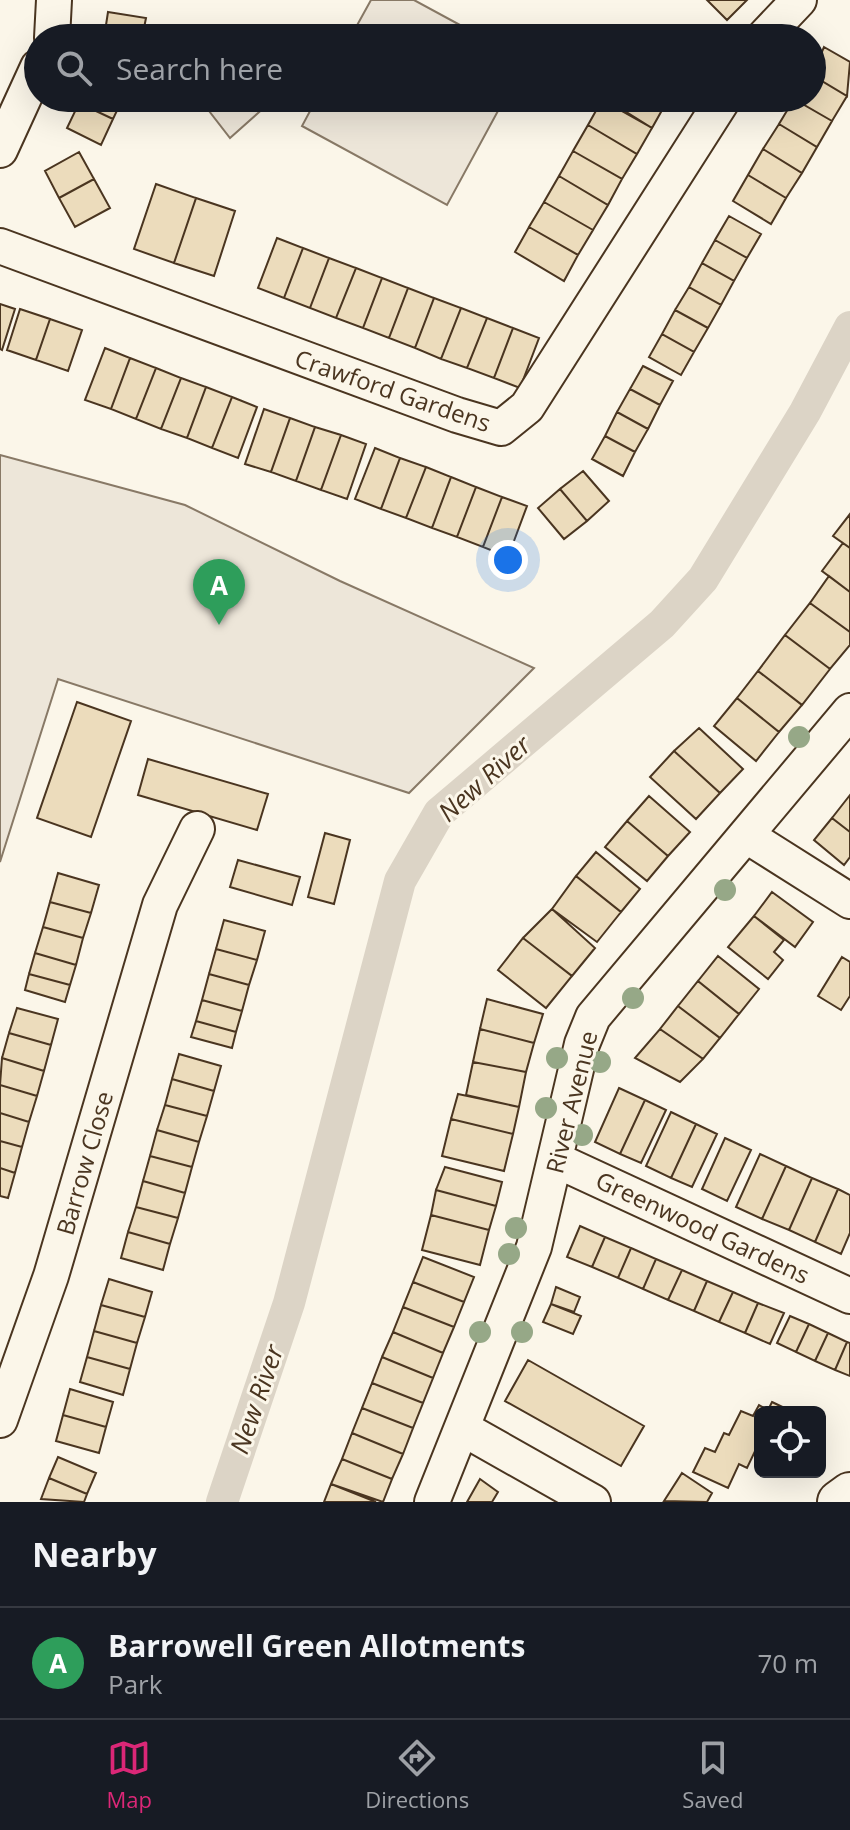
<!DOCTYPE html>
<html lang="en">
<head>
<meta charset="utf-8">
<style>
	:root { --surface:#171b24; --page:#242831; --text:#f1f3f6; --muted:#9ea1a6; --line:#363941; --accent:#db2777 }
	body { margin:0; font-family:"Open Sans",sans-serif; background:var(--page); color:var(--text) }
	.controls { position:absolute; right:24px; bottom:24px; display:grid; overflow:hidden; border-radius:12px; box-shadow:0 8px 32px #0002 }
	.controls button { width:72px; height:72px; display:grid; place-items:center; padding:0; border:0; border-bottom:2px solid var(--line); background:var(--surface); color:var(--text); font:40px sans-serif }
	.you { position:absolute; left:508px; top:560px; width:28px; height:28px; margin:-20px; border:6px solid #fff; border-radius:50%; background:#1a73e8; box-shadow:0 0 0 12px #1a73e833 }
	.badge { display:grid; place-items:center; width:52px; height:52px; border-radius:50%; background:var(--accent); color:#fff; font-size:26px; font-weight:700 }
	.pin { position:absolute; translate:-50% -66px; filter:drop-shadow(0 2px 4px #0008) }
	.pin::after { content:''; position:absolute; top:42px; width:28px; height:24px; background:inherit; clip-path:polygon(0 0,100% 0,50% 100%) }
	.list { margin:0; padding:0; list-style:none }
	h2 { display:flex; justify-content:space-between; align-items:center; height:104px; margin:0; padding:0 32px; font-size:34px }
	h2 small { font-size:26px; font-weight:400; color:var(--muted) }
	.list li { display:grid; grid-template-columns:52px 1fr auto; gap:24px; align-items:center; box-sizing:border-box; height:112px; padding:0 32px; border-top:2px solid var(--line) }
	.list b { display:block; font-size:30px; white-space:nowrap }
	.list p { margin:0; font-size:26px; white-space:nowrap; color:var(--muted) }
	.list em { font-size:26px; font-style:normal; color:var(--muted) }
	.icon { flex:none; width:44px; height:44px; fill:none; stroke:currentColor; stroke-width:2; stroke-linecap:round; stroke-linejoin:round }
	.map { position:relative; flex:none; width:850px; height:1502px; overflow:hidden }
	.search { position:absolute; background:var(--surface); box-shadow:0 8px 32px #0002; left:24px; right:24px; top:24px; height:88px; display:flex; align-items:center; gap:20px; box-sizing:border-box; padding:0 28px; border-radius:44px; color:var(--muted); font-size:30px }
	.sheet { height:216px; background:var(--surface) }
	nav { display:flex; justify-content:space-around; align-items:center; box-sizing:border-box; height:112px; border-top:2px solid var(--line); background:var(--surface); font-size:22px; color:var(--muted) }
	nav a { display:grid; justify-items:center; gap:4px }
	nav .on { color:var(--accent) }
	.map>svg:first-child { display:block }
</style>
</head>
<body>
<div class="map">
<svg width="850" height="1502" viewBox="0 0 850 1502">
	<rect width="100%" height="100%" fill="#fbf6e9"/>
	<path fill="#ede6d9" stroke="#887966" stroke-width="2" d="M371 0H414L484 38H350Z
		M199 98H275L230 138Z
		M317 98H505L447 205 302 126Z
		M0 455 185 505 340 581 534 668 409 793 58 679 0 862Z"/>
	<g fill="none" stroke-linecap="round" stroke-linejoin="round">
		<path stroke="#dcd4c6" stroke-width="32" d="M222 1502 289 1303 400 881 439 813 662 624 703 579 805 412 850 327"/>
	</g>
	<path fill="#ecdcbc" stroke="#4a3520" stroke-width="2" d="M707 0H747L727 20Z
		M108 12 146 18 142 38H104Z
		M824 47 850 62 847 96 812 75Z
		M812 75 847 96 832 121 794 99 812 98Z
		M81 98H123L113 119 79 103Z
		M604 98H658L666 103 652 128Z
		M794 99 832 121 817 147 779 124Z
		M602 100 652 128 637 154 588 125Z
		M79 103 113 119 101 145 67 128Z
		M779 124 817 147 802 173 763 149Z
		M588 125 637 154 622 179 573 151Z
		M763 149 802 173 786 198 748 175Z
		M573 151 622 179 608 205 559 176Z
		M79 152 94 179 59 198 45 171Z
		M748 175 786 198 771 224 733 201Z
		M559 176 608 205 593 230 544 202Z
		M94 179 110 208 75 227 59 198Z
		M156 184 196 198 174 263 134 249Z
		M196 198 235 211 214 276 174 263Z
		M544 202 593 230 578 255 529 227Z
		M729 216 761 234 747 258 715 240Z
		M529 227 578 255 564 281 515 252Z
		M277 238 303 248 284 298 258 288Z
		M715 240 747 258 734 281 702 263Z
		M303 248 329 258 310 308 284 298Z
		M329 258 356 268 336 318 310 308Z
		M702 263 734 281 721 305 689 287Z
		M356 268 382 278 363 328 336 318Z
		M382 278 408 288 389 338 363 328Z
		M689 287 721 305 708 328 675 310Z
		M408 288 434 298 415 348 389 338Z
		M434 298 461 308 441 359 415 348Z
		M0 304 15 309 2 350 0 349Z
		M461 308 487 318 467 368 441 359Z
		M20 309 50 319 36 360 7 350Z
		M675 310 708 328 694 352 662 334Z
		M487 318 513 328 494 378 467 368Z
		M50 319 82 330 68 371 36 360Z
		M513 328 539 338 520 388 494 378Z
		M662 334 694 352 681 375 649 357Z
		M105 348 130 358 111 409 85 400Z
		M130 358 156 368 136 419 111 409Z
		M643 366 673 381 660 405 630 389Z
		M156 368 181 378 161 429 136 419Z
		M181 378 206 387 187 438 161 429Z
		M206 387 232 397 212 448 187 438Z
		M630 389 660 405 648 429 617 412Z
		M232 397 257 407 238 458 212 448Z
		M264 409 290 418 271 472 245 464Z
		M617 412 648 429 635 452 605 436Z
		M290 418 315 427 296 481 271 472Z
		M315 427 341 435 321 490 296 481Z
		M341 435 366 444 347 499 321 490Z
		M605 436 635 452 623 476 592 459Z
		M375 448 400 458 381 509 355 499Z
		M400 458 426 467 406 518 381 509Z
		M426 467 451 477 432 528 406 518Z
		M583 471 609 501 587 521 560 489Z
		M451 477 476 487 457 537 432 528Z
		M476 487 502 497 483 547 457 537Z
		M560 489 587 521 564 539 538 508Z
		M502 497 527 506 508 557 483 547Z
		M850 514V548L833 536Z
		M843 543 850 548V592L822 571Z
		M829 576 850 592V632L810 603Z
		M810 603 850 632V645L830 669 785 635Z
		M785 635 830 669 802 705 758 671Z
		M758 671 802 705 779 732 737 698Z
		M737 698 779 732 756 761 714 726Z
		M77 702 131 721 91 837 37 818Z
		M699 728 743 769 720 793 674 751Z
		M674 751 720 793 696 819 650 777Z
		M148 759 268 794 257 830 138 795Z
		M850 795V832L832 818Z
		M649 796 690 832 668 856 627 821Z
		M832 818 850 832V857L844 865 814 840Z
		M627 821 668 856 647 881 605 847Z
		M325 833 350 840 334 904 308 897Z
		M596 852 640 889 621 912 576 876Z
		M238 860 300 877 292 905 230 887Z
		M58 873 99 885 91 913 50 902Z
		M576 876 621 912 597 942 552 909Z
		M772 892 813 922 795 947 754 916Z
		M50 902 91 913 83 938 43 927Z
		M552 909 595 948 572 976 523 938Z
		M754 916 784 940 774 952 783 960 768 979 728 947Z
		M224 920 265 931 257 960 216 949Z
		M43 927 83 938 76 965 35 953Z
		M523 938 572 976 546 1008 498 970Z
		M216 949 257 960 249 985 209 974Z
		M35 953 76 965 70 985 29 974Z
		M718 956 759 989 739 1014 698 981Z
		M842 957 850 962V996L841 1010 818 996Z
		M29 974 70 985 65 1002 25 990Z
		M209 974 249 985 242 1011 202 1000Z
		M698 981 739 1014 720 1038 678 1006Z
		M487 999 543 1014 534 1043 480 1029Z
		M202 1000 242 1011 236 1032 196 1021Z
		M678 1006 720 1038 703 1059 660 1029Z
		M17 1008 58 1019 51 1045 9 1033Z
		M196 1021 236 1032 232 1048 191 1037Z
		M480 1029 534 1043 526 1072 473 1062Z
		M660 1029 703 1059 680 1082 635 1058Z
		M9 1033 51 1045 44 1071 2 1058Z
		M179 1054 221 1066 214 1091 172 1079Z
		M2 1058 44 1071 37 1096 0 1085Z
		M473 1062 526 1072 519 1107 466 1095Z
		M172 1079 214 1091 207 1116 165 1105Z
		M0 1085 37 1096 29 1122 0 1113Z
		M619 1088 645 1100 620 1154 595 1142Z
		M458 1094 519 1107 513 1134 451 1119Z
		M645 1100 666 1110 641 1163 620 1154Z
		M165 1105 207 1116 199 1142 157 1130Z
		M671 1112 696 1124 671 1178 646 1166Z
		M0 1113 29 1122 22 1147 0 1141Z
		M451 1119 513 1134 504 1171 442 1156Z
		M696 1124 717 1134 692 1187 671 1178Z
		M157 1130 199 1142 192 1167 150 1156Z
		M725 1138 751 1150 727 1201 702 1189Z
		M0 1141 22 1147 15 1173 0 1168Z
		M760 1154 786 1166 762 1219 736 1207Z
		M150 1156 192 1167 185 1193 143 1181Z
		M786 1166 812 1178 789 1230 762 1219Z
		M445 1167 502 1182 496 1206 436 1190Z
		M0 1168 15 1173 8 1198 0 1196Z
		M812 1178 838 1189 815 1242 789 1230Z
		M143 1181 185 1193 178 1218 136 1207Z
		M838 1189 850 1195V1233L841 1254 815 1242Z
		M436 1190 496 1206 489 1230 431 1215Z
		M136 1207 178 1218 170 1244 128 1232Z
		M431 1215 489 1230 480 1265 422 1250Z
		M580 1226 605 1237 592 1267 567 1257Z
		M128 1232 170 1244 163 1270 121 1258Z
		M605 1237 631 1248 618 1278 592 1267Z
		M631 1248 656 1259 643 1289 618 1278Z
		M423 1257 474 1277 464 1302 413 1282Z
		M656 1259 682 1270 668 1300 643 1289Z
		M682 1270 707 1281 694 1311 668 1300Z
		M109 1279 152 1292 145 1317 101 1305Z
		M707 1281 733 1292 719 1322 694 1311Z
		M413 1282 464 1302 454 1327 403 1307Z
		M556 1287 580 1297 574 1312 551 1304Z
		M733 1292 758 1303 745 1333 719 1322Z
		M758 1303 784 1313 770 1344 745 1333Z
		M551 1304 581 1316 573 1334 543 1322Z
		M101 1305 145 1317 137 1343 94 1331Z
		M403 1307 454 1327 443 1353 393 1332Z
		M790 1316 809 1324 796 1352 777 1343Z
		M809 1324 828 1333 815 1361 796 1352Z
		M94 1331 137 1343 130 1369 87 1357Z
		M393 1332 443 1353 433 1378 382 1357Z
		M828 1333 847 1342 835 1370 815 1361Z
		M847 1342 850 1343V1376L835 1370Z
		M87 1357 130 1369 123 1395 80 1382Z
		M382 1357 433 1378 423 1403 372 1383Z
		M528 1360 644 1426 621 1466 505 1401Z
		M372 1383 423 1403 413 1428 362 1408Z
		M70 1389 113 1402 106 1427 63 1415Z
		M772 1402 793 1412H760V1448L757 1447 747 1468 739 1464 728 1488 693 1472 705 1448 715 1452 724 1433 729 1435 741 1411 753 1416 759 1405 768 1410Z
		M362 1408 413 1428 403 1454 352 1433Z
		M63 1415 106 1427 99 1453 56 1441Z
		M352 1433 403 1454 392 1479 342 1459Z
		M58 1457 96 1473 87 1494 49 1478Z
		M342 1459 392 1479 383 1502 331 1484Z
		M682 1473 712 1493 707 1502 664 1501Z
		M49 1478 87 1494 84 1502 41 1499Z
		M480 1479 498 1492 492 1502H467Z
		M331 1484 376 1502H324Z"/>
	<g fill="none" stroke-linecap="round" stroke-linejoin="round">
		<defs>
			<path id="minor" d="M52 38 54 0
				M763 38 799 0
				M0 150 38 67
				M0 246 457 415 501 428 527 407 724 98
				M747 836 850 901
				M556 1160 850 1296
				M0 1420 51 1276 160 905 197 829
				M462 1428 593 1502
				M432 1502 534 1247 582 1044 593 1017 850 711"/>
			<path id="major" d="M839 1502 850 1494"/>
		</defs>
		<use href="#minor" stroke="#4a3520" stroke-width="38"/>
		<use href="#major" stroke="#4a3520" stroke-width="46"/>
		<use href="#minor" stroke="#fbf6e9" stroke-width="34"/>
		<use href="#major" stroke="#fbf6e9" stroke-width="42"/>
	</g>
	<g fill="#96a887">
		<circle cx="799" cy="737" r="11"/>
		<circle cx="725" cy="890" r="11"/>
		<circle cx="633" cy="998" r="11"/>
		<circle cx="557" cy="1058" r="11"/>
		<circle cx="600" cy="1062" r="11"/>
		<circle cx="546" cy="1108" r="11"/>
		<circle cx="582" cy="1135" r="11"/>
		<circle cx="516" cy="1228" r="11"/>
		<circle cx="509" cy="1254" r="11"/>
		<circle cx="480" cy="1332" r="11"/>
		<circle cx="522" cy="1332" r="11"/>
	</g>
	<g text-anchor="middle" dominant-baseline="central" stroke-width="6" stroke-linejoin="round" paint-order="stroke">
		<g font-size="24" fill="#4a3520" stroke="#fbf6e9">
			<text transform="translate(393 390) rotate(19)">Crawford Gardens</text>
			<text transform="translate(571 1102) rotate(-76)">River Avenue</text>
			<text transform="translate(84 1163) rotate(-74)">Barrow Close</text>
			<text transform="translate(703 1227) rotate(25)">Greenwood Gardens</text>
		</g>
		<g font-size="26" font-style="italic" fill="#4a3520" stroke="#fbf6e9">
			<text transform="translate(484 778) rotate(-42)">New River</text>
			<text transform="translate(256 1399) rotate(-71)">New River</text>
		</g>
	</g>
</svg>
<div class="controls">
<button><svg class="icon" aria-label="locate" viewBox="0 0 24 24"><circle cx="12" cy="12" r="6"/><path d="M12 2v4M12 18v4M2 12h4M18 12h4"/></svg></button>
</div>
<div class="you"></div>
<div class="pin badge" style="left:219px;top:625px;background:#2e9e5b">A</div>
<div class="search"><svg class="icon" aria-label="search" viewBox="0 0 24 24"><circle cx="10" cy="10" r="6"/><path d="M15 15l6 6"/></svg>Search here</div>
</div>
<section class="sheet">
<h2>Nearby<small></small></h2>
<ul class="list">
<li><span class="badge" style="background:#2e9e5b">A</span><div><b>Barrowell Green Allotments</b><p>Park</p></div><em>70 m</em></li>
</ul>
</section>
<nav>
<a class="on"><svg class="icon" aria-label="map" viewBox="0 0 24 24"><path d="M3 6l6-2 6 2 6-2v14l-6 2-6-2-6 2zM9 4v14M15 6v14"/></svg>Map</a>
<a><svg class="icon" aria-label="directions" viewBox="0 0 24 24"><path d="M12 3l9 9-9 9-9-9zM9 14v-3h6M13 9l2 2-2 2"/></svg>Directions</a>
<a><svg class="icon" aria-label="saved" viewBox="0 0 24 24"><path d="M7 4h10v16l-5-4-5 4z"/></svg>Saved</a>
</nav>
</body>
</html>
